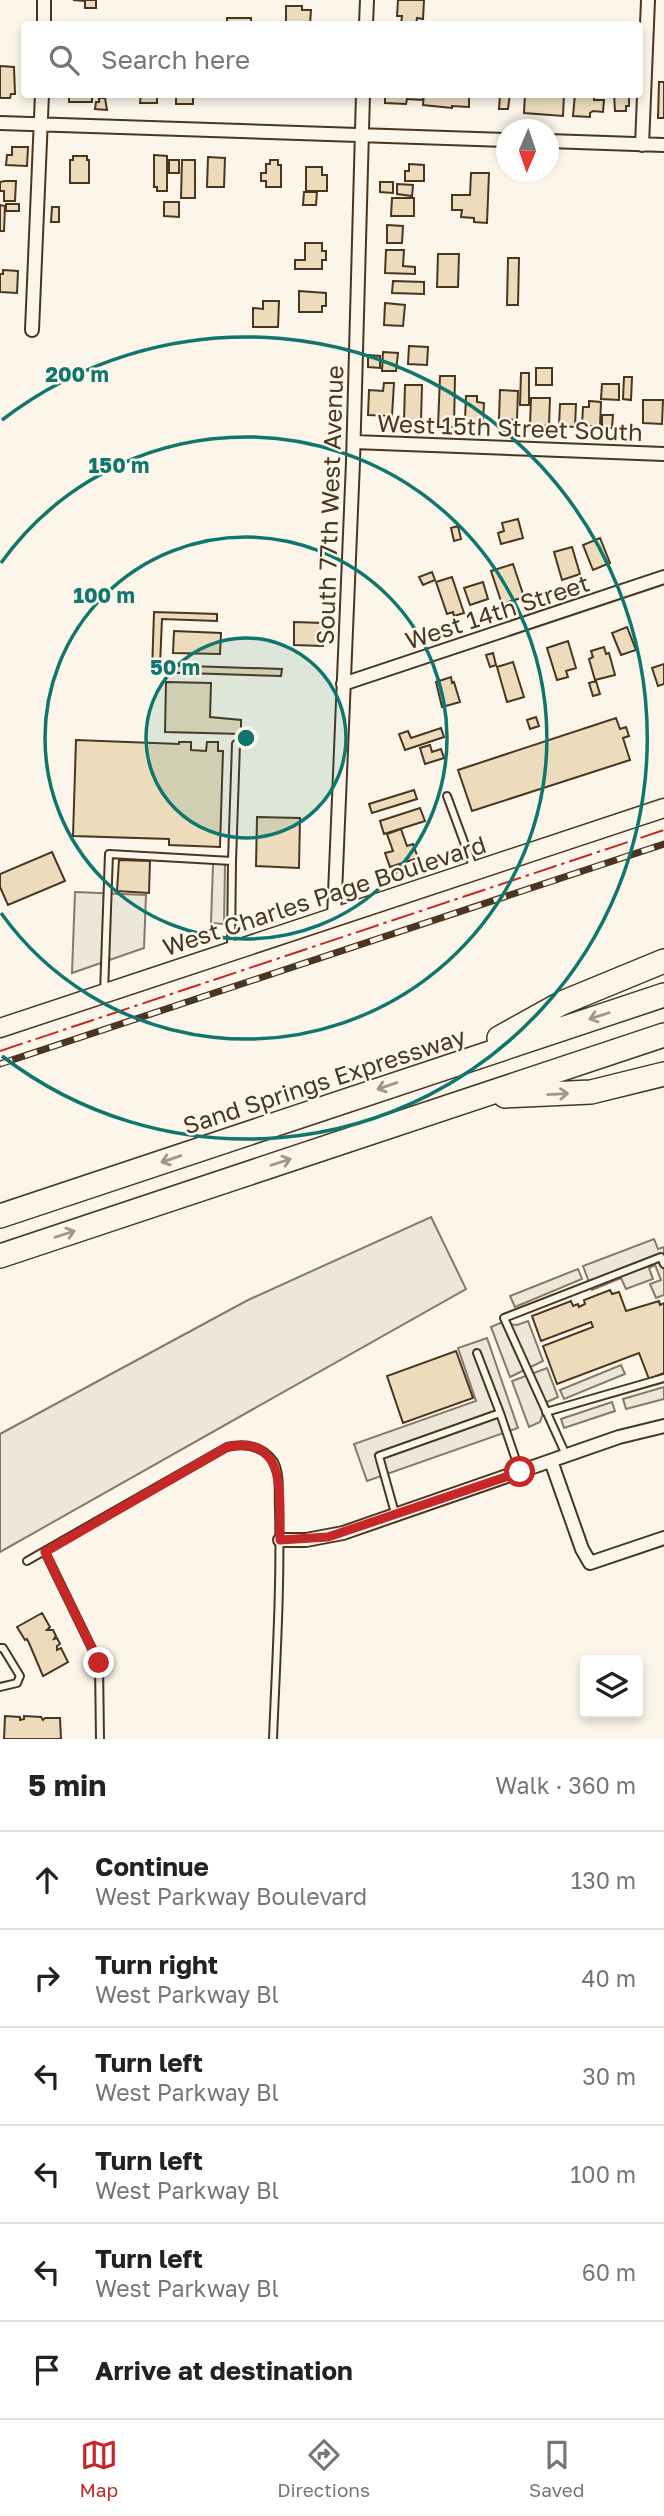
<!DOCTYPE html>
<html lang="en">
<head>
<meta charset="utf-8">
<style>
	:root { --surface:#fff; --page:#f2f2f2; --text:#222; --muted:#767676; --line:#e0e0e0; --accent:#c62828 }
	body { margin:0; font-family:"Golos Text",sans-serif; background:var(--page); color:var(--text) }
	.controls { position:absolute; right:21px; bottom:21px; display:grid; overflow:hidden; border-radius:7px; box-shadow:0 4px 10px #0003 }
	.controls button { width:63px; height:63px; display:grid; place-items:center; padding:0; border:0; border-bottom:2px solid var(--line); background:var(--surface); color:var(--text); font:35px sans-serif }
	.compass { position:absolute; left:496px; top:119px; width:63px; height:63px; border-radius:50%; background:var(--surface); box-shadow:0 4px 10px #0003; rotate:182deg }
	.stop { position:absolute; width:21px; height:21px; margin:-16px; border:5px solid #c62828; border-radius:50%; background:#fff }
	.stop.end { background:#c62828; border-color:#fff; box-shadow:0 2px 7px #0008 }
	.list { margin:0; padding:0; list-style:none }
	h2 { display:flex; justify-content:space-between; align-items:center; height:91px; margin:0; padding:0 28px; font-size:30px }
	h2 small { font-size:23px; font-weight:400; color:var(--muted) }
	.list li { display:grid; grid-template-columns:46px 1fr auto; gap:21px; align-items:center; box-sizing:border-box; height:98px; padding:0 28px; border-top:2px solid var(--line) }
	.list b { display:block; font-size:26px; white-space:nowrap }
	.list p { margin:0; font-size:23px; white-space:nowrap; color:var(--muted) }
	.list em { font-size:23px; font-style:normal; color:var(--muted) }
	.icon { flex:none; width:38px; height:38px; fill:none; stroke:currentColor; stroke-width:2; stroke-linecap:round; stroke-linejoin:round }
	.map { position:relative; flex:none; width:664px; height:1739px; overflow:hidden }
	.search { position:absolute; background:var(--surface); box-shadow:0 4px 10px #0003; left:21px; right:21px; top:21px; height:77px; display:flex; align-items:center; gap:18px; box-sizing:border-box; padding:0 24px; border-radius:7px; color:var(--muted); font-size:26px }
	.sheet { height:679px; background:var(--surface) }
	nav { display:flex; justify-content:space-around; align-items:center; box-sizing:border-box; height:98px; border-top:2px solid var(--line); background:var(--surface); font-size:19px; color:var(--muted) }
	nav a { display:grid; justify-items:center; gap:4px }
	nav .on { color:var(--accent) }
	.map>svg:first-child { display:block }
</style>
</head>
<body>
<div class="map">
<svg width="664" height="1739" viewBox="0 0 664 1739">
	<rect width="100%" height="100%" fill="#fbf6e9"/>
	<path fill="#ede6d9" stroke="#887966" stroke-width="2" d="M431 1217 466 1289 0 1552V1434L248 1300Z"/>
	<path fill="#ede7d9" stroke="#887966" stroke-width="2" d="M213 864H225L224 924 211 923Z
		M75 892 146 895 144 948 72 973Z
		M654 1239 658 1249 664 1247V1295L656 1298 650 1284 661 1280 655 1265 649 1268 653 1279 626 1289 621 1278 592 1290 583 1266Z
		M578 1269 582 1279 515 1307 510 1296Z
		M528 1321 543 1361 510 1377 491 1327 500 1323 517 1325Z
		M487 1338 518 1428 367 1481 354 1444 476 1401 458 1348Z
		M621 1365 625 1374 564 1399 560 1390Z
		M547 1368 558 1397 547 1402 540 1422 529 1427 512 1381Z
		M664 1387V1399L626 1409 623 1399Z
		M612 1402 615 1411 564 1428 561 1419Z"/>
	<path fill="#ecdcbc" stroke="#4a3520" stroke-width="2" d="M73 0H96V8H85V1Z
		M398 0H424L423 19 417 18 416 24H401L402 16H397Z
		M286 6H302V10H311L310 24H286Z
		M227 18H251V24H227Z
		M0 66 14 67 15 94H11L10 98H0Z
		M659 82H664V118H658Z
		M69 94H92V102H69Z
		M141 94H157V103H140Z
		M176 94H193V104H176Z
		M385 94H423V100L407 99 406 104 385 103Z
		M424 94H469V107L452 106V108L423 105Z
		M500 94H510L508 109H499Z
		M525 94H564L563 116 524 113Z
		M575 94H594V100H604L603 112 593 111 590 113V117L573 116Z
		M614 94H629V106H626V111H615Z
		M99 98H105L107 110 95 109 96 102H99Z
		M12 147H28L27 166 6 165 7 155H12Z
		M154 155 167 156V191H157V187H154Z
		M73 156H87V160H89V183H70V160H73Z
		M208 157 225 158 224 187H207Z
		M169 160H179V173H169Z
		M182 160H195V198H181Z
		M270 160H278V165H281V187H266V181H261V173H266V164H270Z
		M409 164 424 165V181H405V171H409Z
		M306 167H322V175H327V191H306Z
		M471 173H489L487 223 474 222V218L461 217 462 210H452V195H470Z
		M5 181H16L15 201H4V191H0V182Z
		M380 182H393V193L380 192Z
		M397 184 413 185 412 196 397 194Z
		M304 192H317L316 205H303Z
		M392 198H414V216H391Z
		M164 202H179V217L164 216Z
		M6 204H19V211H6Z
		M0 205 5 206 4 231H0Z
		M52 207H59V222H51Z
		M387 225 403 226 402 243H387Z
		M305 243H322V251H326V260H322V269H295V260H305Z
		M386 250H404L403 266 415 267V274L385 273Z
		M438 254H459L458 287H437Z
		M508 258H519L518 305H507Z
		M3 270 18 271 17 293 0 292V274H3Z
		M393 281 424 282V294L392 293Z
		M299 291 326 293V306H322V312H299Z
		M263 301H279L278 327H253V308L263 309Z
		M385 303 405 305 403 326 384 325Z
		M409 346 428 347 427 365 408 364Z
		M383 352 398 353 396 371H382Z
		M368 355 380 356V368L368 367Z
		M536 368H552V385H536Z
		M521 373H529V405H520Z
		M440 376H455L454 427H438Z
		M624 377H632L631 400 623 399Z
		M384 383H394L392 416 368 415 369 390 383 391Z
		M602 384H619V400L601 399Z
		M405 385H422L421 422 419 423V427L406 426V422H404Z
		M500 390 518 391 517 420 499 419Z
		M466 396H477V402L484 403 483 419H478V422L465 419Z
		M531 398H550L549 426 530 425Z
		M643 400H663L662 424 643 423Z
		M589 401 601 402 600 426H582L583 407H589Z
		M560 404H576L575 427 559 426Z
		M602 415H613L612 428H602Z
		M518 519 523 538 501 544 498 533 504 531 502 523Z
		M458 526 461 539 454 541 451 528Z
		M600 538 610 563 593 570 583 545Z
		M572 547 580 574 562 580 554 552Z
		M513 564 524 597 502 604 491 571Z
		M432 572 435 580 423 585 419 577Z
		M452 577 464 613 454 616 453 612 447 614 436 582Z
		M483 582 488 599 470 605 464 588Z
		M154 612 217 614V621L162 619 160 665 282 669 281 676 152 672Z
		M294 622 324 623 323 646 294 645Z
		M627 627 636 650 621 655 612 633Z
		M174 631 221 633 220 654 173 653Z
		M568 641 576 668 566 671 568 677 557 680 547 648Z
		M604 647 606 654 609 653 615 675 595 680 589 659 593 657 591 651Z
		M493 653 496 665 490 667 486 655Z
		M513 662 524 697 507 702 497 667Z
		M664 664V684L658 686 652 668Z
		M451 677 452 683 454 682 460 702 442 707 436 682Z
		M596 681 600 694 593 696 589 683Z
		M166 682 211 683 210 717 241 720V734L165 732Z
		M536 717 539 726 530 729 527 720Z
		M616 718 620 729 626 727 629 736 623 738 630 760 472 811 458 770Z
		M441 728 444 737 405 750 399 734 408 731 411 738Z
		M76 740 179 744V742H191V750L206 751 207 742H218V751H223L220 847 169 845V839L73 836Z
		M430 745 432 752 441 749 444 758 425 764 420 748Z
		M414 790 417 799 372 813 369 804Z
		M420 808 425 821 384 834 380 821Z
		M257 817 300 818 299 868 256 866Z
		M401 829 407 846 413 844 418 858 390 867 385 853 393 851 387 834Z
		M52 852 65 881 8 905 0 887V874Z
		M119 860 150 861 149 893 117 891Z
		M610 1290 612 1294 619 1292 626 1311 659 1301 660 1305 664 1303V1373L649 1379 639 1353 557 1384 543 1346 593 1327 591 1322 541 1341 532 1316 571 1301 573 1306 578 1304 579 1307 585 1304 584 1300Z
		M456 1351 473 1398 403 1423 387 1376Z
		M42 1613 50 1627 47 1630H53L56 1636 54 1639 57 1638 60 1644 57 1646V1650L61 1648 68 1662 43 1676 29 1643 27 1639 25 1640 17 1627Z
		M5 1716 20 1717V1720L24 1719V1716L41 1717 43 1720 45 1718H60L61 1739H4Z"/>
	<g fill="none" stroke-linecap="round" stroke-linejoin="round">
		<defs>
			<path id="lane" d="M447 796 474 869
				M232 861 236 744
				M104 993 109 854 232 861 231 949
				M477 1353 500 1413 520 1472
				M546 1412 664 1378
				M566 1455 504 1318 661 1257 664 1264
				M395 1513 379 1456 500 1413
				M45 1552 99 1663 100 1739
				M27 1561 227 1447C245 1443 262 1445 274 1462 281 1474 278 1496 279 1509 281 1586 276 1663 273 1739
				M0 1648H3L20 1676 17 1683 0 1687"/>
			<path id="street" d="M44 24V0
				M366 24 367 0
				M0 123 506 140
				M548 141 664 145
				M642 145 648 0
				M32 330 42 94
				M354 442 664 454
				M343 684 664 577
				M334 918 353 462 363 94
				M551 1461 582 1549 590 1563 664 1538
				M280 1540H306L343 1533 619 1437 664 1426"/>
			<path id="secondary" d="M0 1028 664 808"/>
			<path id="highway" d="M499 1038 562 1003 664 961
				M505 1096 591 1092 664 1074
				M0 1216 664 995
				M0 1256 664 1035"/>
		</defs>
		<use href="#lane" stroke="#4a3520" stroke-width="10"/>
		<use href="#street" stroke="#4a3520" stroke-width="16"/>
		<use href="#secondary" stroke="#4a3520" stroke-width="21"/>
		<use href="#highway" stroke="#4a3520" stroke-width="26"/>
		<use href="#lane" stroke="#fbf6e9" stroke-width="6"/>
		<use href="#street" stroke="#fbf6e9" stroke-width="12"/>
		<use href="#secondary" stroke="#fbf6e9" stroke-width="18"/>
		<use href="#highway" stroke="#fbf6e9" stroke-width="23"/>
		<defs>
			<path id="rail" d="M0 1064 664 844"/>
		</defs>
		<use href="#rail" stroke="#4a3520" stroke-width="7"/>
		<use href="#rail" stroke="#fbf6e9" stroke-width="4.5" stroke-dasharray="13" stroke-linecap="butt"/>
		<path stroke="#c62828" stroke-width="2" stroke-dasharray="24 5 3.5 5" stroke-linecap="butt" d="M0 1051 664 830"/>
	</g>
	<defs><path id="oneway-shaft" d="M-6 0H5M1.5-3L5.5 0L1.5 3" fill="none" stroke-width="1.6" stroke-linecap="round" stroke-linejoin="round" transform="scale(1.75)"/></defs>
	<g stroke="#a29684">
		<use href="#oneway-shaft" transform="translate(599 1016) rotate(162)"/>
		<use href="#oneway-shaft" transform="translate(387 1086) rotate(161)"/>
		<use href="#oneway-shaft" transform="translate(558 1094) rotate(-3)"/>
		<use href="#oneway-shaft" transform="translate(171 1159) rotate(161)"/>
		<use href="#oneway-shaft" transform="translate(281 1162) rotate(-18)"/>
		<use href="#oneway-shaft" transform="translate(65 1234) rotate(-18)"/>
	</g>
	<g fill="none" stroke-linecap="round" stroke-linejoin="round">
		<path stroke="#c62828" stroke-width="9" d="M99 1663 45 1552 227 1447C289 1434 279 1499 280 1540L328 1537 520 1472"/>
	</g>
	<circle cx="246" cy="738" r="100" fill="#0f766e" fill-opacity=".12"/>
	<g fill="none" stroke="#0f766e" stroke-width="3.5">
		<circle cx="246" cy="738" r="100"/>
		<circle cx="246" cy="738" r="201"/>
		<path d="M1 563A301 301 0 1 1 1 913"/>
		<path d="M2 420A401 401 0 1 1 2 1056"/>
	</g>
	<g text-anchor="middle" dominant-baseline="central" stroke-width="5" stroke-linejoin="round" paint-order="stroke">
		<g font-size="24" fill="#4a3520" stroke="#fbf6e9">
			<text transform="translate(510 427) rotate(2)">West 15th Street South</text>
			<text transform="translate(329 505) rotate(-88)">South 77th West Avenue</text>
			<text transform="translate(497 611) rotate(-18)">West 14th Street</text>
			<text transform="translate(324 895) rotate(-18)">West Charles Page Boulevard</text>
			<text transform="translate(324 1080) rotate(-18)">Sand Springs Expressway</text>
		</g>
	</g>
	<circle cx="246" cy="738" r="10" fill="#0f766e" stroke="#fbf6e9" stroke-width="3.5"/>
	<g font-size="21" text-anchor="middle" font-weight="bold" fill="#0f766e" stroke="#fbf6e9" stroke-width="5" stroke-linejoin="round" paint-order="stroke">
		<text x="77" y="382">200 m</text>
		<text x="119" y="473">150 m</text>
		<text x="104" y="603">100 m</text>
		<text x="175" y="675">50 m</text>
	</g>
</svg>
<div class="controls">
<button><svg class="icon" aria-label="layers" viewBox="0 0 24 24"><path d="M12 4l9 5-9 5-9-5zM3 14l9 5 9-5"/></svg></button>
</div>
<svg class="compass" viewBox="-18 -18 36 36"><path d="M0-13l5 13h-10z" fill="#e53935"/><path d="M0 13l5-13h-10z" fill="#767676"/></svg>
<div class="stop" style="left:520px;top:1472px"></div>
<div class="stop end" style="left:99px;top:1663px"></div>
<div class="search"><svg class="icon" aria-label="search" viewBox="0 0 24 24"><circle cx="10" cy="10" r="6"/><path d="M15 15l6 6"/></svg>Search here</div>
</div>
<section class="sheet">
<h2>5 min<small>Walk · 360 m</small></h2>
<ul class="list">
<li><svg class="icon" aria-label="ahead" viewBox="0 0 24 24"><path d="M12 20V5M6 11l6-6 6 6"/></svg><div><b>Continue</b><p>West Parkway Boulevard</p></div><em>130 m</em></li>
<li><svg class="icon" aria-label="right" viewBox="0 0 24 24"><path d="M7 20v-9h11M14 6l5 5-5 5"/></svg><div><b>Turn right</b><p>West Parkway Bl</p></div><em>40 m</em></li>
<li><svg class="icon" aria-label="left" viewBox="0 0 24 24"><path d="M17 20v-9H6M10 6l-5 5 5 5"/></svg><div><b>Turn left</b><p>West Parkway Bl</p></div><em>30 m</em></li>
<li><svg class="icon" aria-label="left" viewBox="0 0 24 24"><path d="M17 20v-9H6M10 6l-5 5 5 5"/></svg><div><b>Turn left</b><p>West Parkway Bl</p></div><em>100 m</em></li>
<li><svg class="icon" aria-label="left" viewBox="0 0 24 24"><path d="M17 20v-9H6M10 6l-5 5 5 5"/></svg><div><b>Turn left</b><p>West Parkway Bl</p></div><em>60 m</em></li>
<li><svg class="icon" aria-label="arrive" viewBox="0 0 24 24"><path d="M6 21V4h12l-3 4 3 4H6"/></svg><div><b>Arrive at destination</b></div></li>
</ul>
</section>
<nav>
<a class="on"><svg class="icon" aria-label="map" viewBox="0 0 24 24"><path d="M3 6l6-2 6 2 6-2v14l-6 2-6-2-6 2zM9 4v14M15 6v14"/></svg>Map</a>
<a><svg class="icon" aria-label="directions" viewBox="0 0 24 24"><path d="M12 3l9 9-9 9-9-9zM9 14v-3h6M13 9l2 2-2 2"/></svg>Directions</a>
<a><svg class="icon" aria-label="saved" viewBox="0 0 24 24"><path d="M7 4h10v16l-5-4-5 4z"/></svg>Saved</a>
</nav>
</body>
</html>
